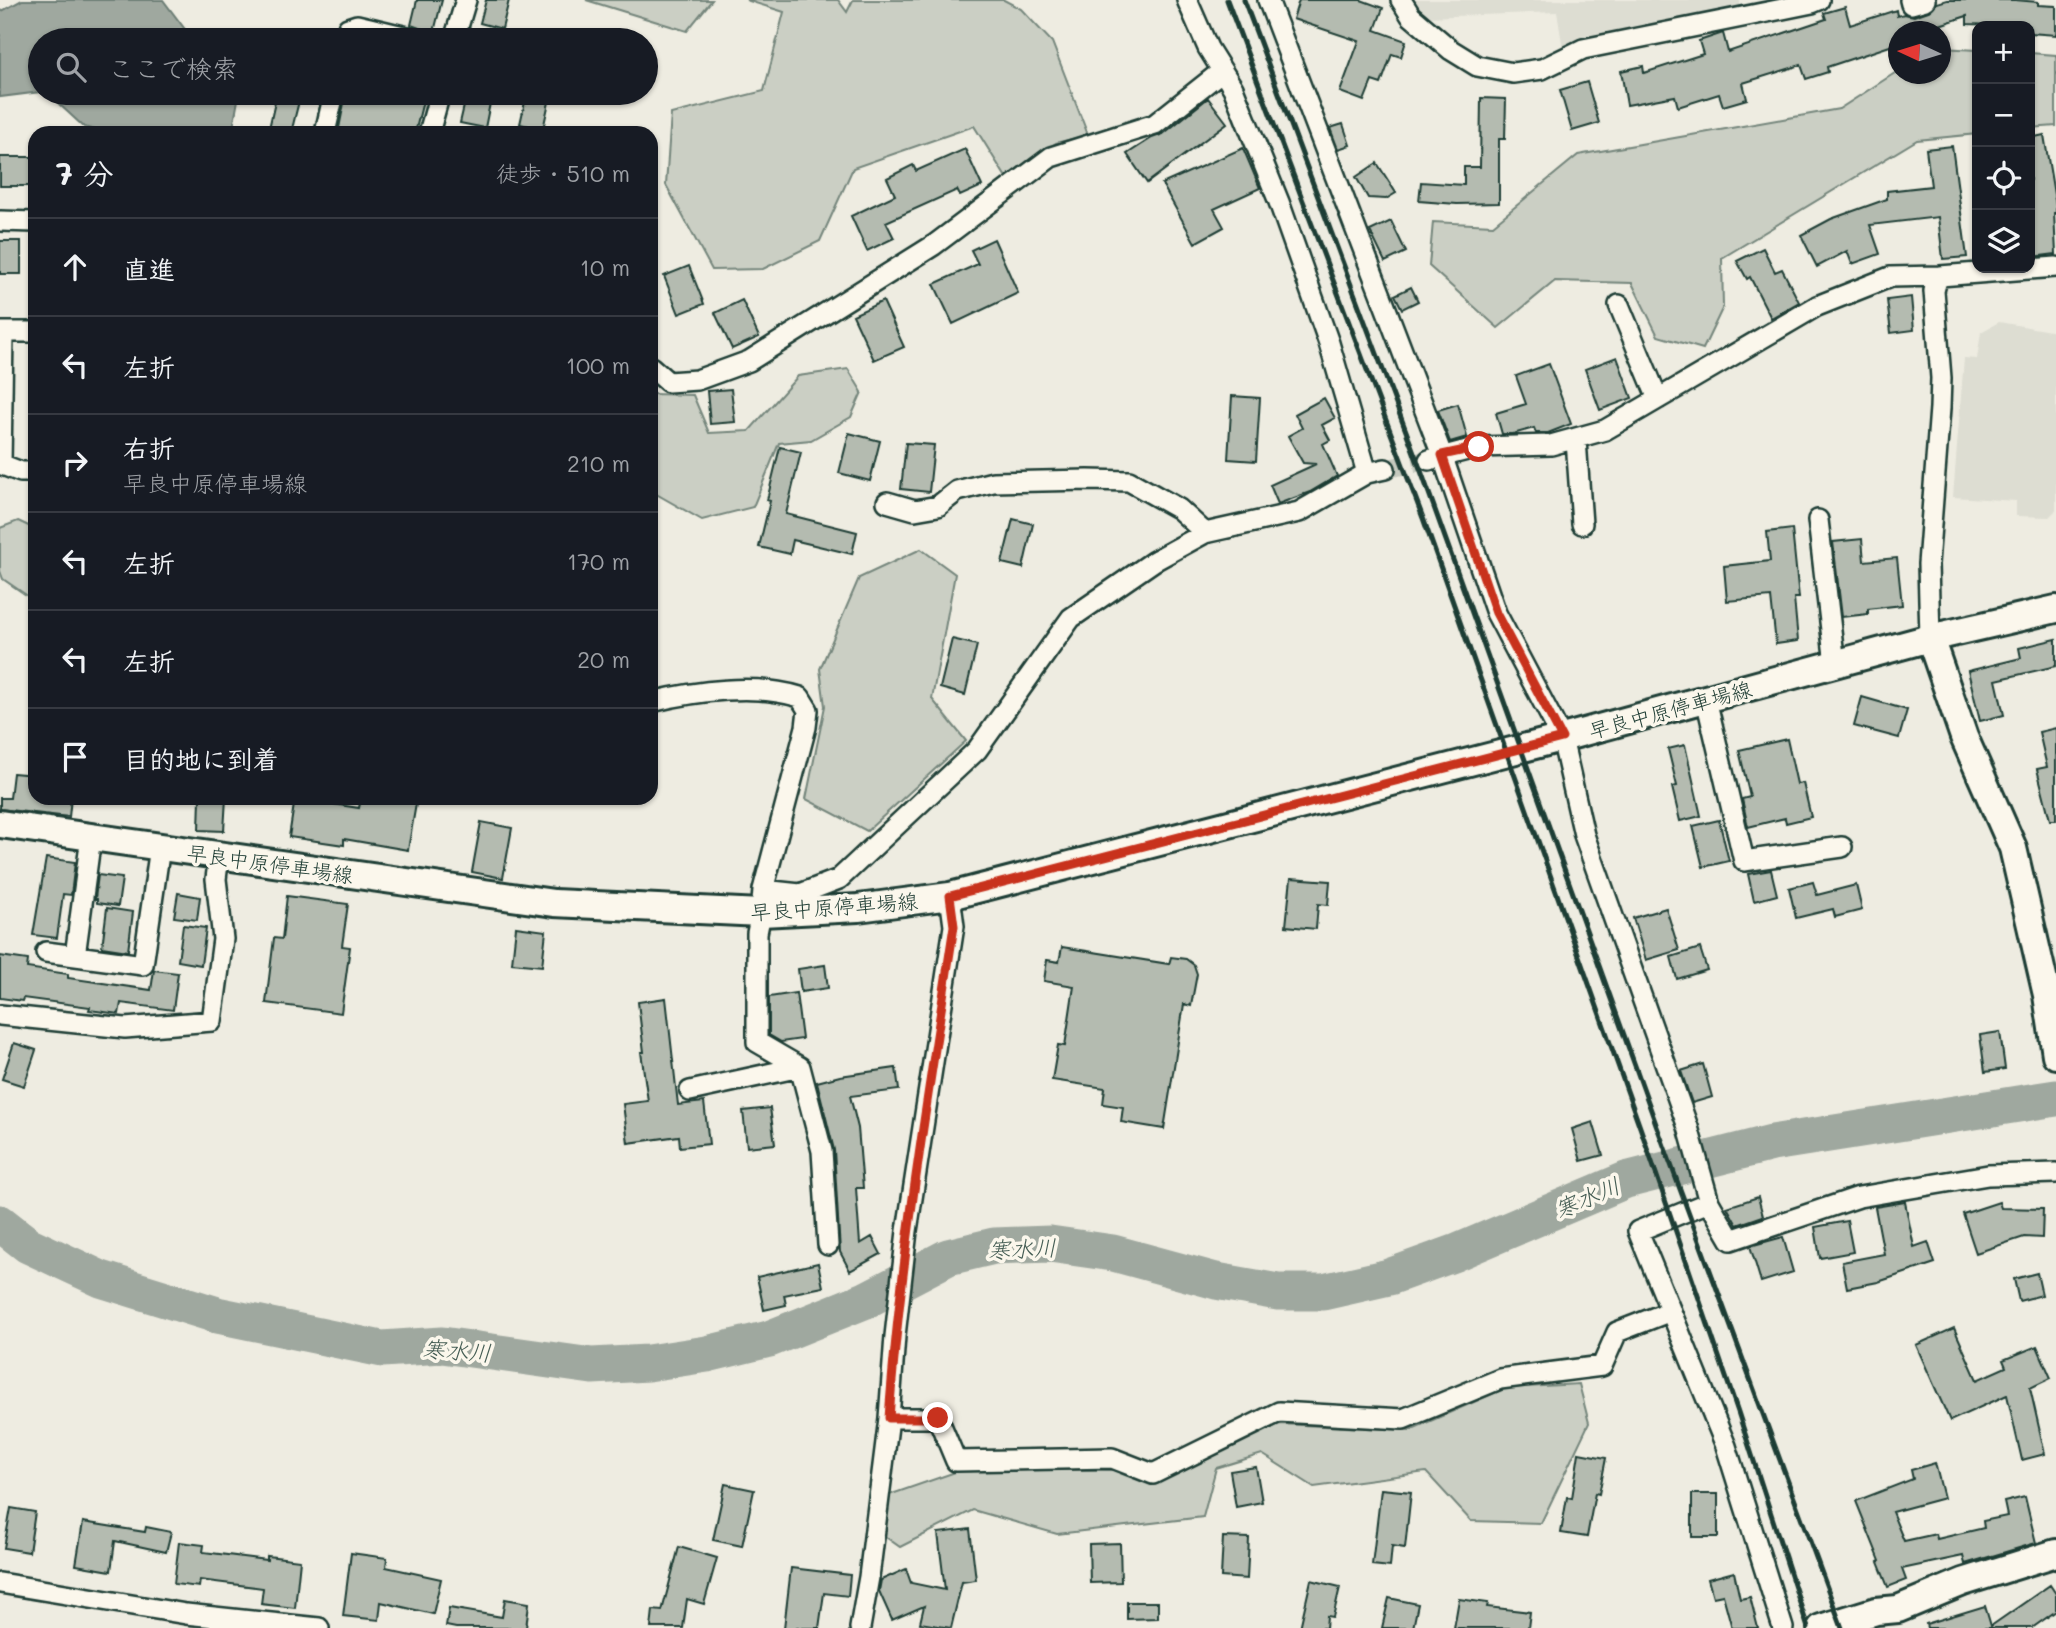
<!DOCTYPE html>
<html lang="ja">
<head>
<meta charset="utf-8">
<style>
	:root { --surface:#171b24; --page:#20242c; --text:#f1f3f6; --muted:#9ea1a6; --line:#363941 }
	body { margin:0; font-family:Mali,"Klee One",sans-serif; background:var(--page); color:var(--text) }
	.controls { position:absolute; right:21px; top:21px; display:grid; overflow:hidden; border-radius:14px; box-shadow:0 2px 5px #0004 }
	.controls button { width:63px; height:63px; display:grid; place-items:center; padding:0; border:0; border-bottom:2px solid var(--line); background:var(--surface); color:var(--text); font:35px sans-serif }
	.compass { position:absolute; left:1888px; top:21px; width:63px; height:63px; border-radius:50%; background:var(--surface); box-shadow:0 2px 5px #0004; rotate:274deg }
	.stop { position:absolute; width:21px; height:21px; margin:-16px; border:5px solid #c8321e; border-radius:50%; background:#fff }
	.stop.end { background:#c8321e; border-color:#fff; box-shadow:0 2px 7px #0008 }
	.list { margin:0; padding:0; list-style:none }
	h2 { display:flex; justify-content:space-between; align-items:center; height:91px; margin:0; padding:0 28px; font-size:30px }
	h2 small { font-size:23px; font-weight:400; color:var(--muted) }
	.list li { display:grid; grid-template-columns:46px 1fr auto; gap:21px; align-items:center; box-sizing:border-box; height:98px; padding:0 28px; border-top:2px solid var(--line) }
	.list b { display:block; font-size:26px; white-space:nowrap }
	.list p { margin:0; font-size:23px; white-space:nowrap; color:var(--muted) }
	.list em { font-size:23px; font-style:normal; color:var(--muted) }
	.icon { flex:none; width:38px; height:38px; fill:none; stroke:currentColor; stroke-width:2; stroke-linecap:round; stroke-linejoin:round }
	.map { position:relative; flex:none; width:2056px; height:1628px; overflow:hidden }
	.search { position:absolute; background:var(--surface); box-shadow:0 2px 5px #0004; left:28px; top:28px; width:630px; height:77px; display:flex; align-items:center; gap:18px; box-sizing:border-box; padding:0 24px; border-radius:38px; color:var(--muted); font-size:26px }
	.panel { position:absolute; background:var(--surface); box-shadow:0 2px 5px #0004; left:28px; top:126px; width:630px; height:679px; border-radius:21px }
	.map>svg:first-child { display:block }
</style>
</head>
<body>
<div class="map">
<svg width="2056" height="1628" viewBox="0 0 2056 1628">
	<rect width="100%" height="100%" fill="#eeece1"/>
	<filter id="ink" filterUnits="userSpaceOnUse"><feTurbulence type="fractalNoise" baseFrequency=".0143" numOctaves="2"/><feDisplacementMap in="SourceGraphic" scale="14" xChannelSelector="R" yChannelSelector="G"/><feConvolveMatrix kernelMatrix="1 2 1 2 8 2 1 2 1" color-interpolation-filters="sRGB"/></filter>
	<g filter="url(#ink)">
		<path fill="#ddddd2" d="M1414 0H1740V11L1563 49 1557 12 1426 17Z
			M1999 322 2056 332V510L2049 517 2016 516V501L1953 497 1964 358 1977 359 1981 332Z"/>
		<path fill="#cbcfc4" stroke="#75867c" stroke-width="2" d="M586 0H712L687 31Z
			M746 0H838L847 12 853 0H1004L1021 9 1052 42 1088 135 1056 143 1007 179 974 126 853 168 820 241 763 269 712 270 666 185 671 114 764 91 784 12Z
			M1941 48 1977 50V134L1917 140 1722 258 1723 307 1703 349 1658 336 1632 283 1555 281 1498 328 1429 266 1433 222 1493 225 1578 155 1839 109 1898 71V74H1940Z
			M2030 53 2056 55V126L2030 128Z
			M848 369 862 392 851 417 811 440 779 443 753 507 702 520 651 491V394L693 395 709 433 749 431 798 376Z
			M18 521 35 529V601L3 579 0 571V528Z
			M921 549 955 574 932 699 966 741 867 831 806 799 825 706 820 669 859 578Z
			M1579 1384 1589 1423 1541 1523 1471 1521 1426 1472 1314 1487 1262 1454 1216 1468 1203 1517 1057 1534 973 1510 900 1547 883 1535 889 1495 964 1469 1114 1470 1152 1483 1279 1424 1410 1430 1506 1388Z"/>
		<path fill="#9fa89f" stroke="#6c7d74" stroke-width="2" d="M22 0H163L193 40H40V92L0 97V12Z
			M47 93H233L238 100 232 133H107L84 127Z"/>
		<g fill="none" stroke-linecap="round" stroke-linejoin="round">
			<path stroke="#9fa89f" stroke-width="37" d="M0 1223 28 1245 101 1279 217 1315 382 1349 442 1345 592 1366 648 1363 707 1354 769 1339 866 1300 948 1257 994 1246 1050 1244 1113 1253 1216 1281 1278 1292H1323L1389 1277 1455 1253 1626 1180 1772 1143 2056 1098"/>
		</g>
		<path fill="#b4bbb0" stroke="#1f3d34" stroke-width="2" d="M417 0H442L432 40 428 31 411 25Z
			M486 0H509L502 29 480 23Z
			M1299 0H1361L1383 8 1375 30 1406 41 1401 57 1392 54 1381 84 1372 81 1364 101 1340 92 1359 41 1293 19Z
			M1947 0H2015L2038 2V5L2056 6V35L2030 33V26L1967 24V16L1918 32H1899V43L1827 67 1828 72 1806 79 1801 65 1743 83 1747 99 1723 106 1719 94 1678 107 1675 96 1627 105 1621 71 1643 66 1644 73 1703 54 1699 41 1723 33 1728 52 1826 19 1824 13 1845 7 1850 25 1896 10 1897 16 1904 14 1914 16 1929 11 1937 3Z
			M1587 82 1599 123 1572 131 1560 90Z
			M277 93H301L291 133H268Z
			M346 93H390L423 101 415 133H338Z
			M467 93H492L485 128 460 123Z
			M527 93H551L543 129 520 124Z
			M1208 98 1227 123 1147 183 1127 154 1152 138 1163 134Z
			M1481 98 1506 99 1505 139H1499V203L1457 204 1419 201 1421 182 1464 185V167H1480Z
			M1343 124 1350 145 1338 149 1330 128Z
			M2044 135 2056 206V213H2054L2056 254 2032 257 2030 226V138Z
			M1952 146 1967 257 1943 259 1938 217 1870 225 1880 254 1852 264 1847 251 1817 267 1801 235 1831 219 1887 199V191L1931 186 1926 149Z
			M1243 148 1260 188 1214 209 1224 227 1195 243 1162 184Z
			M965 149 982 186 960 196 957 190 886 222 894 238 867 251 851 216 895 195 887 178 913 165 916 171Z
			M0 157H35V186H0Z
			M1377 163 1396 193 1386 199 1368 198 1356 177Z
			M1391 221 1406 252 1385 262 1370 231Z
			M994 239 1018 293 953 324 934 284 978 264 971 250Z
			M0 241H21V274H0Z
			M1763 248 1775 272 1782 269 1799 302 1771 318 1750 277 1747 279 1737 261Z
			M689 266 704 304 679 314 664 276Z
			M1411 287 1418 301 1402 309 1395 295Z
			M1911 297 1914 330 1891 333 1887 300Z
			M742 300 759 337 732 349 715 313Z
			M883 301 904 347 874 360 853 315Z
			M1617 357 1632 398 1600 410 1585 369Z
			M1549 364 1571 424 1548 433H1536L1534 428 1513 434H1502L1496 413 1526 404 1516 376Z
			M731 389 735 422 710 424 707 391Z
			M1232 396 1260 398 1256 461 1228 459Z
			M1324 398 1335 418 1322 425 1330 440 1323 444 1337 476 1310 492 1278 504 1270 485 1316 464 1303 463 1288 436 1302 428 1295 414Z
			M1458 404 1467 437 1450 442 1438 410Z
			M849 433 880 441 870 481 839 473Z
			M906 443 934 445 929 492 901 489Z
			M780 447 801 452 786 514 857 532 852 554 793 540 790 554 759 547 770 501 767 500Z
			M1013 519 1033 524 1023 568 1002 563Z
			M1792 529 1799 598H1794L1798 641 1776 644 1771 597 1727 601 1724 566 1770 561 1767 532Z
			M1862 539 1864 561 1897 558 1902 605 1868 609V614L1842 617 1833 542Z
			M952 639 977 645 965 695 940 688Z
			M2056 639V666L1996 680 2004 715 1980 721 1968 671 2021 658 2019 648Z
			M1862 697 1907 710 1899 738 1854 726Z
			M2056 728V820H2050L2037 769 2047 767 2039 732Z
			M1787 739 1797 784 1803 783 1811 817 1786 823 1785 818 1748 827 1742 799 1750 797 1739 750Z
			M1685 745 1701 816 1680 821 1672 787 1677 786 1668 749Z
			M13 773 35 775V798H71L69 817 0 809V798H10Z
			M200 798H226L224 831 199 830Z
			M295 798 359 808 361 798H417L408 850 344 839V845L289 837Z
			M1719 820 1729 861 1703 867 1693 826Z
			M481 822 512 828 503 878 472 872Z
			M46 858 75 862 71 895 63 894 57 938 33 935Z
			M1771 870 1777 895 1754 901 1748 874Z
			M98 875 122 878 118 906 97 903V899H95Z
			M1291 878 1330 881 1328 905 1318 904 1316 929 1286 926Z
			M1813 882 1817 895 1856 885 1862 910 1835 917 1833 909 1796 918 1789 888Z
			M178 893 200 897 197 920 174 917Z
			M287 896 348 904 342 946 350 947 341 1013 266 1003 274 938 282 939Z
			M107 908 133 912 128 951 102 947Z
			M1666 908 1679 950 1646 960 1633 918Z
			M183 925 206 928 201 965 178 961Z
			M516 927 546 931 542 966 512 963Z
			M1062 947 1169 964 1171 957 1186 959 1194 965 1197 974 1191 1006 1184 1004 1164 1129 1121 1122 1123 1107 1103 1104 1105 1088 1052 1080 1058 1045 1065 1046 1074 986 1044 981 1047 960 1059 962Z
			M1700 948 1707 970 1677 979 1671 957Z
			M0 956 28 960 27 968 68 974V978L151 990 154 970 178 973 173 1010 121 1003 119 1014 89 1010 90 1007 23 998 22 1001 0 998Z
			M825 965 828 988 801 992 798 969Z
			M796 993 802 1039 781 1042 769 1035V997Z
			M666 998 678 1105 704 1102 709 1144 680 1147 679 1136 628 1143 623 1104 648 1101 641 1052H644L638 1002Z
			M2000 1032 2005 1069 1985 1072 1980 1035Z
			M14 1043 36 1050 24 1086 2 1079Z
			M1703 1064 1712 1097 1692 1103 1681 1071Z
			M896 1068 899 1090 850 1096 858 1128 863 1188H856L860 1244 872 1237 881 1254 850 1271 840 1252 834 1150 817 1082 840 1076Z
			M770 1108 775 1144 747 1147 743 1111Z
			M1593 1122 1603 1155 1581 1161 1572 1129Z
			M1758 1197 1763 1216 1737 1225 1727 1207Z
			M1905 1202 1914 1247 1928 1242 1935 1263 1878 1282 1847 1288 1842 1262 1884 1254 1875 1207Z
			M1999 1202 2001 1208 2043 1209 2042 1238 2024 1237 1976 1253 1963 1214Z
			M1847 1221 1853 1252 1820 1258 1815 1227Z
			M1783 1237 1793 1272 1761 1282 1750 1246Z
			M818 1263 823 1287 784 1295 786 1305 764 1310 757 1277Z
			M2037 1273 2042 1295 2019 1301 2014 1279Z
			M1954 1328 1977 1380 2006 1367 2003 1360 2037 1346 2051 1378 2030 1388 2045 1454 2022 1460 2007 1395 1950 1421 1916 1345Z
			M1579 1453 1606 1458 1599 1494 1595 1493 1587 1537 1561 1533 1567 1497 1572 1498Z
			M1935 1463 1944 1498 1892 1512 1904 1541 1936 1534 1937 1539 1984 1528 1983 1521 2007 1516 2004 1502 2025 1497 2036 1543 1965 1564 1963 1556 1902 1569 1906 1580 1888 1587 1878 1562 1880 1561 1856 1501 1913 1479 1911 1470Z
			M1256 1467 1262 1502 1236 1507 1230 1471Z
			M725 1484 754 1490 742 1546 713 1540Z
			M1381 1489 1411 1492 1405 1548 1392 1546 1390 1567 1372 1565Z
			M1692 1494H1718V1537H1692Z
			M11 1508 35 1512 29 1552 4 1548Z
			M83 1522 145 1532 146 1527 171 1532 166 1552 115 1541 111 1571 76 1565Z
			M970 1529 976 1580 962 1582 951 1628 920 1623 924 1606 892 1620 879 1591 881 1580 906 1569 911 1583 945 1590 938 1533Z
			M1223 1537 1249 1538 1247 1579 1221 1577Z
			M179 1542 204 1545 203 1552 267 1560V1556L300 1560 295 1608 261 1604 263 1588 200 1580 199 1587 174 1584Z
			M1120 1543 1121 1582 1090 1583 1089 1544Z
			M679 1547 717 1558 704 1604 687 1599 683 1628H651L653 1610 662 1611Z
			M351 1553 387 1558 386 1567 441 1579 433 1614 381 1602 379 1620 343 1616Z
			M791 1568 850 1575 848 1596 824 1593 819 1628H784Z
			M1734 1572 1740 1599 1750 1597 1758 1628H1732L1723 1595 1713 1597 1708 1579Z
			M1311 1580 1340 1587 1333 1617 1327 1616 1326 1628H1300Z
			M2050 1585 2056 1594V1611L2032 1628H1927L1926 1624 1985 1606 1991 1626Z
			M1389 1598 1418 1604 1413 1628H1382Z
			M505 1599 529 1603 526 1628H456L446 1626 449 1608 502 1617Z
			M1459 1599 1488 1603 1487 1607 1530 1612 1528 1628H1454Z
			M1127 1602H1158V1618L1127 1619Z"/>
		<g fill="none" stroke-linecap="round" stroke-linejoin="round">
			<path stroke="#c5c9be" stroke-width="19" stroke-dasharray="19 10" stroke-linecap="butt" d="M1385 469 1429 460"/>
			<defs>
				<path id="street" d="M1187 0 1208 48 1233 88 1279 202 1329 343 1367 473
					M1268 0 1442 455 1496 613 1562 738 1584 835 1688 1127 1709 1202 1731 1240 1859 1197 1988 1175 2056 1173
					M1401 0 1411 16 1451 50 1477 66 1513 73 1542 69 1583 49 1812 3 1819 0
					M1910 0 1911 4 1925 0
					M345 40 348 28 357 25 420 40
					M454 40 466 0
					M325 133 334 93
					M429 133 440 93
					M0 221 35 222
					M1619 305 1658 399
					M0 332H35
					M651 367 668 382 697 380 749 361 934 245 1051 157 1155 124 1222 71
					M1576 440 1582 524
					M1429 460 1479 447 1551 445 1605 430 1817 306 1890 277 1940 276 2056 267
					M0 464 21 472H35
					M1 464 3 333
					M887 502 915 510 938 506 957 491 993 482 1088 480 1129 481 1179 509 1205 533 1299 512 1367 473 1385 469
					M1818 520 1835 664
					M1930 638 1928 564 1940 408 1941 378 1934 291 1936 283 1940 276
					M1706 699 1744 861 1842 847
					M651 702C696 691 756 683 800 697L808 710 806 727 763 890 761 913 757 933V1042L800 1067 822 1151 828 1245
					M763 890 800 894 839 879 977 750 1071 618 1154 561 1205 533
					M46 952 143 965 160 847
					M75 956 91 837
					M0 1015 125 1028 212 1021 223 939 216 879 219 855
					M690 1091 800 1067
					M1709 1202 1638 1231 1726 1446 1783 1628
					M889 1418H938L956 1461 1112 1458 1153 1474 1279 1412 1403 1419 1500 1379 1602 1366 1617 1332 1671 1311
					M0 1583 186 1614 319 1628
					M860 1628 869 1577 889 1418 895 1336 907 1231 954 926 950 896"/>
				<path id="secondary" d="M1930 638 1964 737 2013 848 2047 995 2056 1055
					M0 824 554 903 761 913 858 908 950 896 1562 738 1930 638 2056 609
					M1821 1628 1876 1611 1898 1609 1963 1582 2056 1553"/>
			</defs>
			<use href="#street" stroke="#1f3d34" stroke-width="24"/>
			<use href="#secondary" stroke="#1f3d34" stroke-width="32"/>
			<use href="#street" stroke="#fbf7ec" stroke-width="19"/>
			<use href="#secondary" stroke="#fbf7ec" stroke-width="26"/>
			<path stroke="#1f3d34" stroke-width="5" d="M1227 0 1423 518 1641 1130 1738 1412 1808 1628
				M1244 0 1421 471 1656 1124 1842 1628"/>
		</g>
	</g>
	<g fill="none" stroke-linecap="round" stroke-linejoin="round" filter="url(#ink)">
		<path stroke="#c8321e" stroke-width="9" d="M938 1418H889C901 1253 929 1090 954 926L950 896 1562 738 1496 613 1442 455 1479 447"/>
	</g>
	<g text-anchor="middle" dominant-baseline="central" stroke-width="7" stroke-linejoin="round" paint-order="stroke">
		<g font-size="21" fill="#1f3d34" stroke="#fbf7ec">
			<text transform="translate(1670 709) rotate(-15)">早良中原停車場線</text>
			<text transform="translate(270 863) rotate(8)">早良中原停車場線</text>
			<text transform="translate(834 906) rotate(-4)">早良中原停車場線</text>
		</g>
		<g font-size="23" font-style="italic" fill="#455d54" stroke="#fbf7ec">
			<text transform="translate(1587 1197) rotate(-23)">寒水川</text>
			<text transform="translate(1022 1248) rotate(-2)">寒水川</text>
			<text transform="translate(457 1350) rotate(4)">寒水川</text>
		</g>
	</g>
</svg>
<div class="controls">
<button>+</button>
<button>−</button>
<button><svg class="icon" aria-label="locate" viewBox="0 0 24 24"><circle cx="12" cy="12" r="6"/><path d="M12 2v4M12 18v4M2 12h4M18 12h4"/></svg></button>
<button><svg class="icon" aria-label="layers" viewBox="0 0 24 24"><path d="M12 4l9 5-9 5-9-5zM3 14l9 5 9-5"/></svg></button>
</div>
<svg class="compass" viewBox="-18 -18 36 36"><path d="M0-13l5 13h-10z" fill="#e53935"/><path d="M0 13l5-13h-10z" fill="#9ea1a6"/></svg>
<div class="stop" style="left:1479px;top:447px"></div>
<div class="stop end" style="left:938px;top:1418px"></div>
<div class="search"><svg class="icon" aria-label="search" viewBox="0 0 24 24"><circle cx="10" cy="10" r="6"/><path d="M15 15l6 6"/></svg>ここで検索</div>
<section class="panel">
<h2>7 分<small>徒歩 · 510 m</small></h2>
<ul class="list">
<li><svg class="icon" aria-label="ahead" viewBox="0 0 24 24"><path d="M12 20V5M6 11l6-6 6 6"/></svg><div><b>直進</b></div><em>10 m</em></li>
<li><svg class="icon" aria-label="left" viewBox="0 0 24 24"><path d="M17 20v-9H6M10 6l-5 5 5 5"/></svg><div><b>左折</b></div><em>100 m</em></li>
<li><svg class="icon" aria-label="right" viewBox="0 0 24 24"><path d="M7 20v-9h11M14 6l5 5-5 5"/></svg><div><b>右折</b><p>早良中原停車場線</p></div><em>210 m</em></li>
<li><svg class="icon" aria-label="left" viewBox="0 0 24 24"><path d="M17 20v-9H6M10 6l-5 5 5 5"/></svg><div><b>左折</b></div><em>170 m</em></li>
<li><svg class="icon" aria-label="left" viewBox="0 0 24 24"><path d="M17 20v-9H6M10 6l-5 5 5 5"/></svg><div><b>左折</b></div><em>20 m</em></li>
<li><svg class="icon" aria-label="arrive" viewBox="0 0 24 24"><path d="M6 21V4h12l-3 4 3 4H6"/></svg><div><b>目的地に到着</b></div></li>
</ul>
</section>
</div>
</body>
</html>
